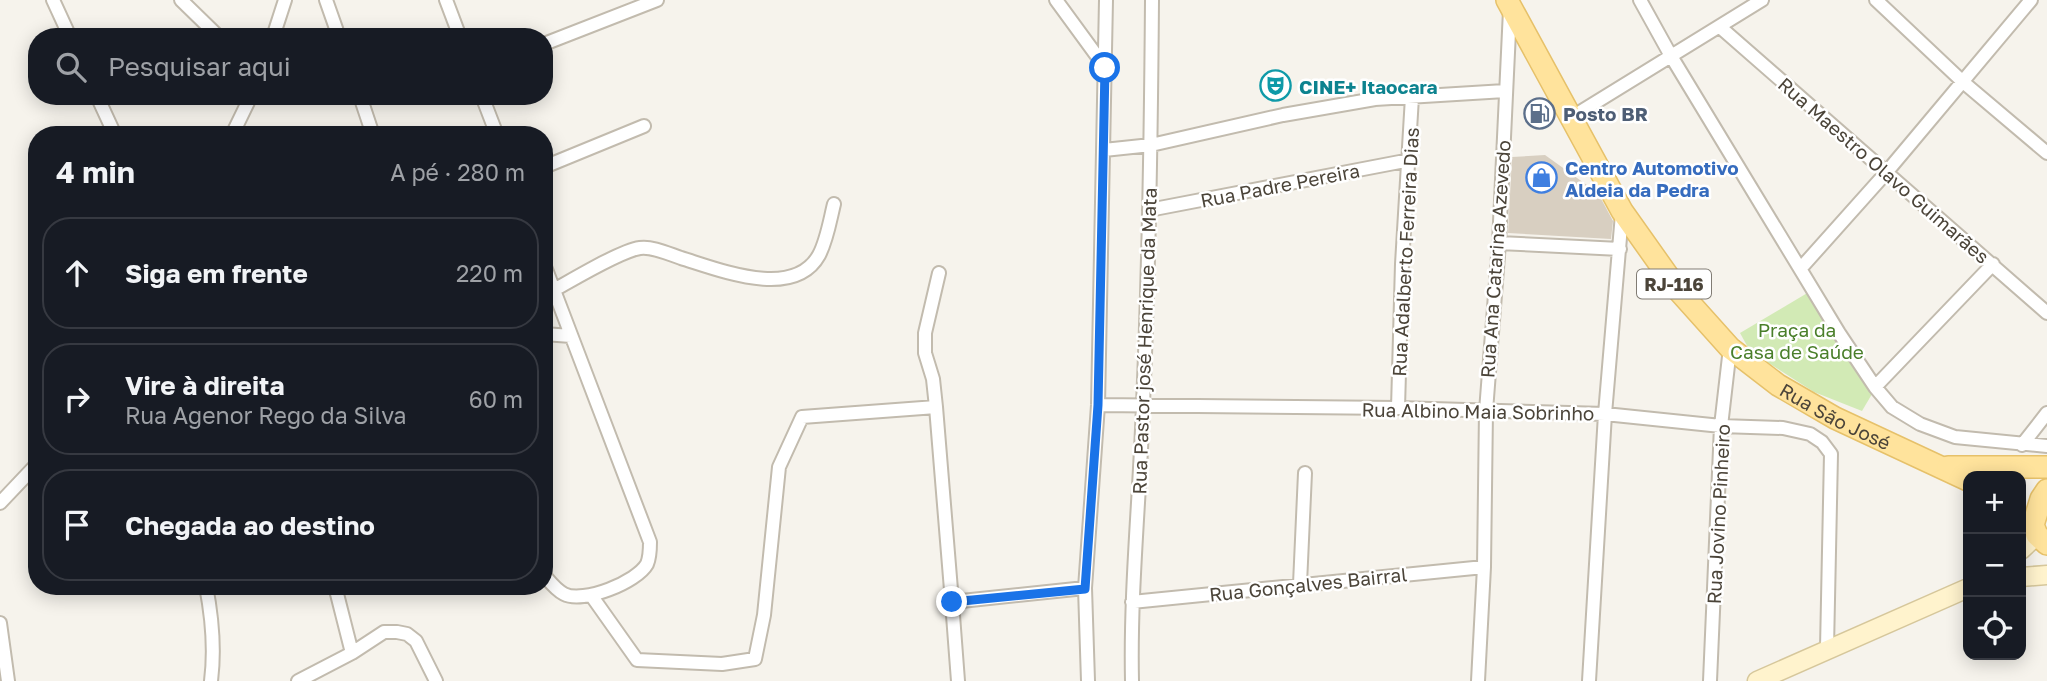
<!DOCTYPE html>
<html lang="pt">
<head>
<meta charset="utf-8">
<style>
	:root { --surface:#171b24; --page:#20242c; --text:#f1f3f6; --muted:#9ea1a6; --line:#363941 }
	body { margin:0; font-family:"Golos Text",sans-serif; background:var(--page); color:var(--text) }
	.controls { position:absolute; right:21px; bottom:21px; display:grid; overflow:hidden; border-radius:14px; box-shadow:0 4px 18px #0003 }
	.controls button { width:63px; height:63px; display:grid; place-items:center; padding:0; border:0; border-bottom:2px solid var(--line); background:var(--surface); color:var(--text); font:35px sans-serif }
	.stop { position:absolute; width:21px; height:21px; margin:-16px; border:5px solid #1a73e8; border-radius:50%; background:#fff }
	.stop.end { background:#1a73e8; border-color:#fff; box-shadow:0 2px 7px #0008 }
	.list { margin:0; padding:0; list-style:none }
	h2 { display:flex; justify-content:space-between; align-items:center; height:91px; margin:0; padding:0 28px; font-size:30px }
	h2 small { font-size:23px; font-weight:400; color:var(--muted) }
	.list li { display:grid; grid-template-columns:46px 1fr auto; gap:21px; align-items:center; box-sizing:border-box; height:112px; margin:0 14px 14px; padding:0 14px; border:2px solid var(--line); border-radius:28px }
	.list b { display:block; font-size:26px; white-space:nowrap }
	.list p { margin:0; font-size:23px; white-space:nowrap; color:var(--muted) }
	.list em { font-size:23px; font-style:normal; color:var(--muted) }
	.icon { flex:none; width:38px; height:38px; fill:none; stroke:currentColor; stroke-width:2; stroke-linecap:round; stroke-linejoin:round }
	.map { position:relative; flex:none; width:2047px; height:681px; overflow:hidden }
	.search { position:absolute; background:var(--surface); box-shadow:0 4px 18px #0003; left:28px; top:28px; width:525px; height:77px; display:flex; align-items:center; gap:18px; box-sizing:border-box; padding:0 24px; border-radius:28px; color:var(--muted); font-size:26px }
	.panel { position:absolute; background:var(--surface); box-shadow:0 4px 18px #0003; left:28px; top:126px; width:525px; height:469px; border-radius:28px }
	.map>svg:first-child { display:block }
</style>
</head>
<body>
<div class="map">
<svg width="2047" height="681" viewBox="0 0 2047 681">
	<rect width="100%" height="100%" fill="#f6f3ec"/>
	<path fill="#d2eab5" d="M1809 292 1872 394 1862 411 1814 392 1750 351 1740 333Z"/>
	<path fill="#d8cfc1" d="M1545 155 1598 193 1613 221 1611 239 1508 233 1512 157Z"/>
	<g fill="none" stroke-linecap="round" stroke-linejoin="round">
		<defs>
			<path id="minor" d="M53 0 70 37
				M181 0 219 37
				M326 0 339 37
				M446 0 460 37
				M1056 0 1105 67
				M1640 0 1671 56 1839 333 1875 387 1892 407 1920 424 1955 437 2047 446
				M1876 0 1963 82 2047 153
				M1720 27 2047 313
				M273 37 285 0
				M544 44 657 0
				M97 96 115 135
				M360 96 373 135
				M482 96 497 135
				M1572 117 1762 0
				M232 135 251 96
				M1104 150 1151 145 1283 115 1375 99 1505 91
				M544 167 644 126
				M1149 210 1410 160
				M1499 243 1620 249
				M544 264 650 542C650 550 650 557 647 564 637 582 583 604 564 594 556 590 550 582 544 575
				M1801 268 1885 174 2031 0
				M939 273 925 333V353L933 379 936 407 952 602
				M554 290C574 279 620 251 640 248 652 246 669 254 681 258 720 270 794 300 819 255 827 240 830 220 834 204
				M544 334 571 336
				M1875 387 1993 264
				M1098 405 1398 408 1605 414 1721 426 1783 428 1810 434 1822 442 1831 454 1827 648
				M1398 408 1402 264 1412 97
				M2022 445 2047 413
				M0 503 37 464
				M1300 584 1305 473
				M206 586C212 617 215 650 211 681
				M335 586 352 653
				M591 595 637 660 722 664 755 659 764 615 779 467 802 417 936 407
				M1132 602 1484 567
				M0 623 8 681
				M298 681 352 653 384 632H397L407 634 416 641 436 681
				M958 681 952 602 1085 588
				M1088 681 1085 588 1098 405 1106 0
				M1132 681C1130 589 1140 497 1143 404 1149 270 1151 135 1152 0
				M1478 681 1484 567 1486 411 1499 243 1510 10
				M1589 681 1605 414 1622 214
				M1710 681 1721 426 1730 348"/>
			<path id="secondary" d="M2021 550 2037 535
				M2021 577 2047 575
				M1757 681 1968 588"/>
			<g id="primary">
				<path id="s1" d="M1507 0 1622 211 1678 290 1730 348 1778 385 1835 418 1968 480"/>
				<path d="M1948 467H2047"/>
				<path d="M2047 490 2041 499 2033 525 2037 535 2047 544"/>
			</g>
		</defs>
		<use href="#minor" stroke="#c2bbae" stroke-width="16"/>
		<use href="#secondary" stroke="#d6c79b" stroke-width="21"/>
		<use href="#primary" stroke="#e6c16a" stroke-width="24"/>
		<use href="#minor" stroke="#fff" stroke-width="12"/>
		<use href="#secondary" stroke="#fff3cd" stroke-width="18"/>
		<use href="#primary" stroke="#ffe39c" stroke-width="21"/>
	</g>
	<g fill="none" stroke-linecap="round" stroke-linejoin="round">
		<path stroke="#1a73e8" stroke-width="9" d="M952 602 1085 589 1098 405 1105 68"/>
	</g>
	<defs>
		<symbol id="theatre-ring" viewBox="-11 -11 22 22"><circle r="9.5" fill="#fff" stroke="#0f9aa8" stroke-width="1.5"/><path d="M-5-5.5Q0-4 5-5.5V0Q5 5 0 6Q-5 5-5 0ZM-3.3-2.5H-1v1.5H-3.3ZM1-2.5H3.3v1.5H1ZM-2.8 1Q0 5.5 2.8 1Z" fill="#0f9aa8"/></symbol>
		<symbol id="fuel-ring" viewBox="-11 -11 22 22"><circle r="9.5" fill="#fff" stroke="#5c6f8a" stroke-width="1.5"/><path d="M-5.5-6h7V0h2V4h1.3V-2.5L3-4.5l.8-.8L6-3V5H2.5V1h-1V6h-7ZM-4.2-4.7v3.2H.2V-4.7Z" fill="#5c6f8a"/></symbol>
		<symbol id="shop-ring" viewBox="-11 -11 22 22"><circle r="9.5" fill="#fff" stroke="#3f7fe0" stroke-width="1.5"/><path d="M-5-2.5h2.3a2.7 3.5 0 0 1 5.4 0H5L5.5 6h-11ZM-1.5-2.5h3a1.5 2.3 0 0 0-3 0Z" fill="#3f7fe0"/></symbol>
	</defs>
	<g fill-rule="evenodd">
		<use href="#theatre-ring" x="1258" y="68" width="35" height="35"/>
		<use href="#fuel-ring" x="1522" y="96" width="35" height="35"/>
		<use href="#shop-ring" x="1524" y="160" width="35" height="35"/>
	</g>
	<g text-anchor="middle" dominant-baseline="central" stroke-width="5" stroke-linejoin="round" paint-order="stroke">
		<rect fill="#fff" stroke="#817c74" stroke-width="2" x="1637" y="269.5" width="74" height="29" rx="5"/>
		<g font-size="18" font-weight="bold" fill="#4b4439">
			<text x="1674" y="284">RJ-116</text>
		</g>
		<g font-size="19" font-weight="bold" fill="#0d838f" stroke="#fff" text-anchor="start">
			<text x="1299" y="86">CINE+ Itaocara</text>
		</g>
		<g font-size="19" font-weight="bold" fill="#4e5e75" stroke="#fff" text-anchor="start">
			<text x="1563" y="113">Posto BR</text>
		</g>
		<g font-size="19" font-weight="bold" fill="#366cbe" stroke="#fff" text-anchor="start">
			<text x="1565" y="167">Centro Automotivo<tspan x="1565" dy="22">Aldeia da Pedra</tspan></text>
		</g>
		<g font-size="19" fill="#4b4439" stroke="#fff">
			<text transform="translate(1884 170) rotate(41)">Rua Maestro Olavo Guimarães</text>
			<text transform="translate(1280 185) rotate(-11)">Rua Padre Pereira</text>
			<text transform="translate(1405 252) rotate(-87)">Rua Adalberto Ferreira Dias</text>
			<text transform="translate(1495 259) rotate(-86)">Rua Ana Catarina Azevedo</text>
			<text transform="translate(1144 341) rotate(-88)">Rua Pastor josé Henrique da Mata</text>
			<text transform="translate(1478 411) rotate(1)">Rua Albino Maia Sobrinho</text>
			<text stroke="none"><textPath href="#s1" startOffset="541">Rua São José</textPath></text>
			<text transform="translate(1718 514) rotate(-87)">Rua Jovino Pinheiro</text>
			<text transform="translate(1308 584) rotate(-6)">Rua Gonçalves Bairral</text>
		</g>
		<g font-size="19" fill="#4a7f2a" stroke="#fff">
			<text x="1797" y="329">Praça da<tspan x="1797" dy="22">Casa de Saúde</tspan></text>
		</g>
	</g>
</svg>
<div class="controls">
<button>+</button>
<button>−</button>
<button><svg class="icon" aria-label="locate" viewBox="0 0 24 24"><circle cx="12" cy="12" r="6"/><path d="M12 2v4M12 18v4M2 12h4M18 12h4"/></svg></button>
</div>
<div class="stop" style="left:1105px;top:68px"></div>
<div class="stop end" style="left:952px;top:602px"></div>
<div class="search"><svg class="icon" aria-label="search" viewBox="0 0 24 24"><circle cx="10" cy="10" r="6"/><path d="M15 15l6 6"/></svg>Pesquisar aqui</div>
<section class="panel">
<h2>4 min<small>A pé · 280 m</small></h2>
<ul class="list">
<li><svg class="icon" aria-label="ahead" viewBox="0 0 24 24"><path d="M12 20V5M6 11l6-6 6 6"/></svg><div><b>Siga em frente</b></div><em>220 m</em></li>
<li><svg class="icon" aria-label="right" viewBox="0 0 24 24"><path d="M7 20v-9h11M14 6l5 5-5 5"/></svg><div><b>Vire à direita</b><p>Rua Agenor Rego da Silva</p></div><em>60 m</em></li>
<li><svg class="icon" aria-label="arrive" viewBox="0 0 24 24"><path d="M6 21V4h12l-3 4 3 4H6"/></svg><div><b>Chegada ao destino</b></div></li>
</ul>
</section>
</div>
</body>
</html>
